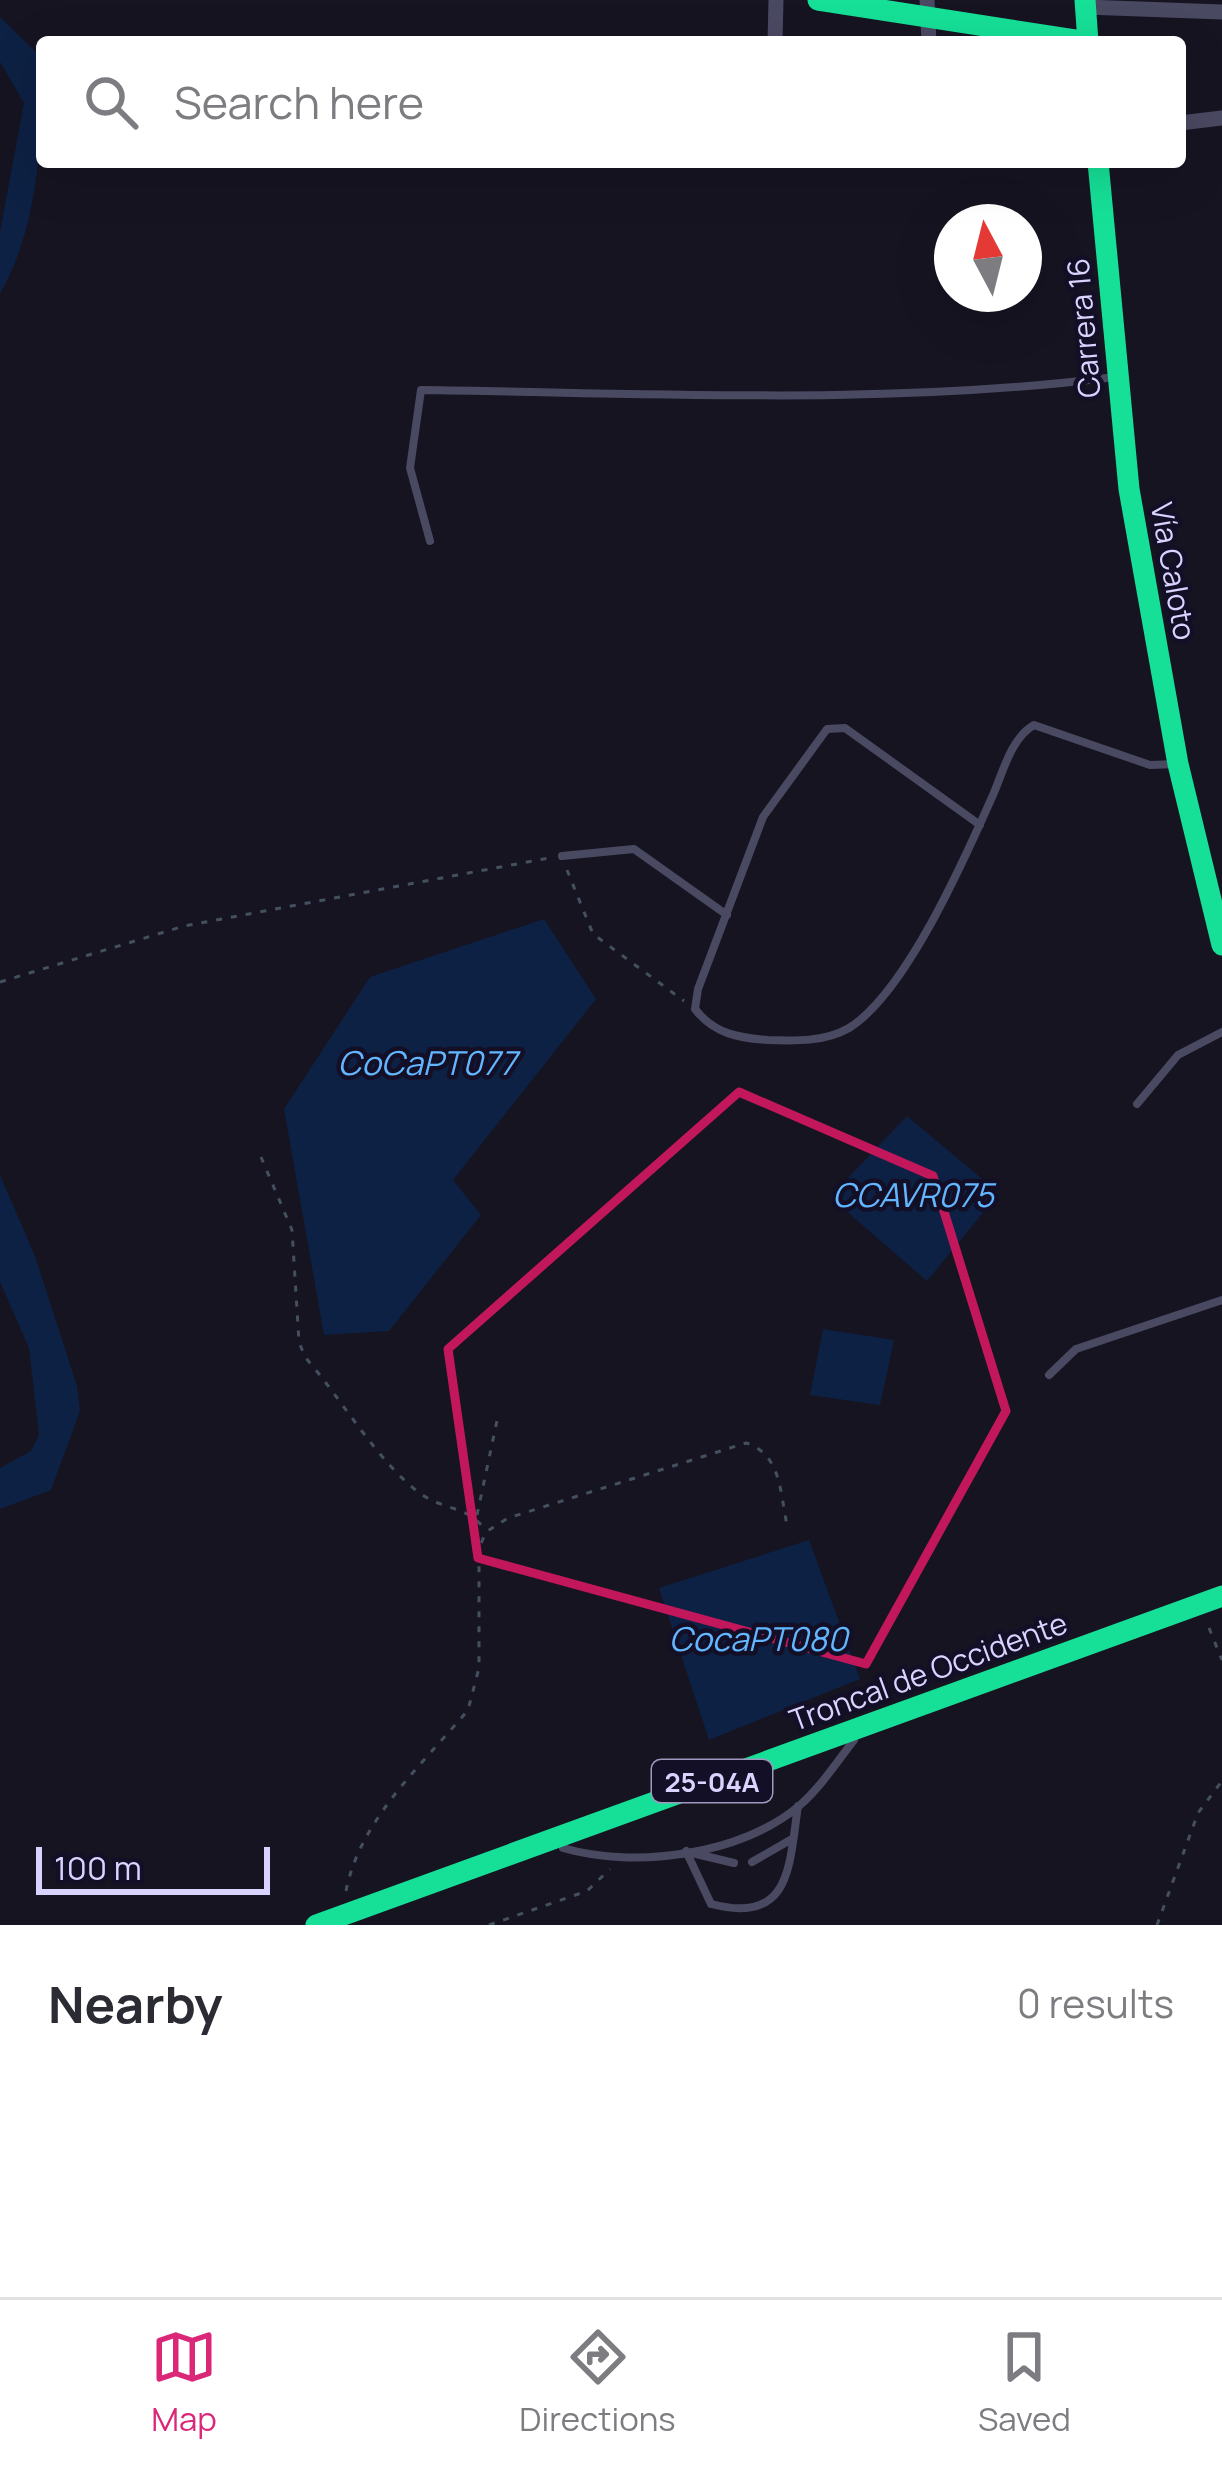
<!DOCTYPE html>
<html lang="en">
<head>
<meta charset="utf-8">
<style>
	:root { --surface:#fff; --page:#f2f2f3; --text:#2b2b33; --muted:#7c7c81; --line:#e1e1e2; --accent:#db2777 }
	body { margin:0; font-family:Manrope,sans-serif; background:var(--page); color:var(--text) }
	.compass { position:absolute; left:934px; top:204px; width:108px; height:108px; border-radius:50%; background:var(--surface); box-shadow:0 12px 48px #0002; rotate:353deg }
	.scale { position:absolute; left:36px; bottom:30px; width:234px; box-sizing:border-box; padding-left:12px; border:6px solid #d9d4ff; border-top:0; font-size:33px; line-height:42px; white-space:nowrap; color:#d9d4ff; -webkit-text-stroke:9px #130f26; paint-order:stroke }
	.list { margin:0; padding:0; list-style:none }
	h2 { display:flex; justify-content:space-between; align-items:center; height:156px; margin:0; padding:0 48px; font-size:51px }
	h2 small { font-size:39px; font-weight:400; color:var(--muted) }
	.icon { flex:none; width:66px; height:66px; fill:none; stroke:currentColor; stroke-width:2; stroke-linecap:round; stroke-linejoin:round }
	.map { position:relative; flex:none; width:1222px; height:1925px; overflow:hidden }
	.search { position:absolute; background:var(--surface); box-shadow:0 12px 48px #0002; left:36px; right:36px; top:36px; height:132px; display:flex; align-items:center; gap:30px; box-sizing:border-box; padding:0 42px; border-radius:12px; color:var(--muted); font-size:45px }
	.sheet { height:372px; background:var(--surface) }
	nav { display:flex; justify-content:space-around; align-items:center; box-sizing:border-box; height:168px; border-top:3px solid var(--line); background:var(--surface); font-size:33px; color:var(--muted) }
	nav a { display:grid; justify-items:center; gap:6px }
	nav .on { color:var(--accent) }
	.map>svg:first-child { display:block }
</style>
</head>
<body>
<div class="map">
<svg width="1222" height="1925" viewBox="0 0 1222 1925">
	<rect width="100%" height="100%" fill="#161421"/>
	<path fill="#0d2144" d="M0 17 42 58C42 140 40 222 0 294V232L24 103 0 62Z
		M544 919 596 999 453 1180 481 1215 389 1331 324 1335 284 1109 370 977Z
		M907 1116 999 1193 927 1281 830 1197Z
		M0 1175 35 1256 77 1386 80 1411 51 1490 0 1509V1468L31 1451 39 1435 29 1348 0 1282Z
		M823 1329 894 1340 880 1405 810 1395Z
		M809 1540 860 1679 709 1740 659 1588Z"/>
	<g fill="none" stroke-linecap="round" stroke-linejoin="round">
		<path stroke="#44505f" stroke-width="3" stroke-dasharray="6 9" stroke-linecap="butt" d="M567 870 593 934 684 1001
			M0 982 184 926 549 858
			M261 1157 292 1230 299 1342 305 1357C341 1398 379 1464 421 1494 443 1510 469 1506 485 1530
			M477 1515 498 1416
			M1209 1628 1222 1660
			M346 1891C360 1819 423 1764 468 1710L479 1668V1548L486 1532 508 1518 746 1443C781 1454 780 1492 787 1525
			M489 1925 587 1891 610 1869
			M1157 1925 1198 1813 1222 1781"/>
		<path stroke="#4a4962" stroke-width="8" d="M430 541 410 468 421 390C651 393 886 406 1115 377
			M980 825 845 728 827 729 763 817 698 989 695 1009C714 1034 739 1038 768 1040 795 1041 825 1042 849 1028 906 993 966 856 993 795 1003 772 1011 738 1034 725L1150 765 1177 764
			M562 856 634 849 727 915
			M1137 1104 1178 1055 1222 1032
			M1049 1375 1076 1349 1222 1300
			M563 1848C635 1869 741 1855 799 1806 820 1788 837 1762 854 1740
			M686 1851 711 1904C792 1925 789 1865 798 1806
			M688 1852 734 1863
			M752 1862 792 1839"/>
		<path stroke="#4a4962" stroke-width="15" d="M927 0 929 42
			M1085 7 1222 12
			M775 42 776 0
			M1180 123 1222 118"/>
		<path stroke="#16e098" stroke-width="21" d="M818 0 1088 42 1085 0
			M1098 162 1129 489 1178 764 1222 945
			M316 1925 1222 1596"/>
	</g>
	<path fill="none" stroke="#c2185b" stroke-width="9" stroke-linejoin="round" d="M739 1092 933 1176 1006 1411 866 1664 478 1558 448 1349Z"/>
	<g text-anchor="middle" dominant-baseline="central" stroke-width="9" stroke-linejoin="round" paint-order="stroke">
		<rect fill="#130f26" stroke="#9e99be" stroke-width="3" x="652" y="1760" width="120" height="42" rx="9"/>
		<g font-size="27" font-weight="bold" fill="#d9d4ff">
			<text x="712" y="1781">25-04A</text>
		</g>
		<g font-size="30" fill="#d9d4ff" stroke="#130f26">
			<text transform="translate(1083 328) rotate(-95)">Carrera 16</text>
			<text transform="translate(1174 571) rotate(80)">Vía Caloto</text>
			<text transform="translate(928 1671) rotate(-20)">Troncal de Occidente</text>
		</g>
		<g font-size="33" font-style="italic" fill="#62b6ff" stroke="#130f26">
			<text x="427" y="1062">CoCaPT077</text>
			<text x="913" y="1194">CCAVR075</text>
			<text x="758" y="1638">CocaPT080</text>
		</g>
	</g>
</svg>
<svg class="compass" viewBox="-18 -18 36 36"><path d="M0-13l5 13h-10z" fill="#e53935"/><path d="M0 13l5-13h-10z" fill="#7c7c81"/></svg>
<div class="scale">100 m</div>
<div class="search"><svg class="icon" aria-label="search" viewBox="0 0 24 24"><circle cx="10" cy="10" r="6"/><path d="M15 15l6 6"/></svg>Search here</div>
</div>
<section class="sheet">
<h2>Nearby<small>0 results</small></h2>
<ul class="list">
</ul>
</section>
<nav>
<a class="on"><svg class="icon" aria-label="map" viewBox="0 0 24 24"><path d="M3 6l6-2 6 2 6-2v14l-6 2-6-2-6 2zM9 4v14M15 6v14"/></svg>Map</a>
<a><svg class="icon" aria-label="directions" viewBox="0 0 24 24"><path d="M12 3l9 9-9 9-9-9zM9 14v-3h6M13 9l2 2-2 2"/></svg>Directions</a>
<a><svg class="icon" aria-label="saved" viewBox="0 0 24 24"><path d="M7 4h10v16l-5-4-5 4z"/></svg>Saved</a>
</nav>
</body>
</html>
